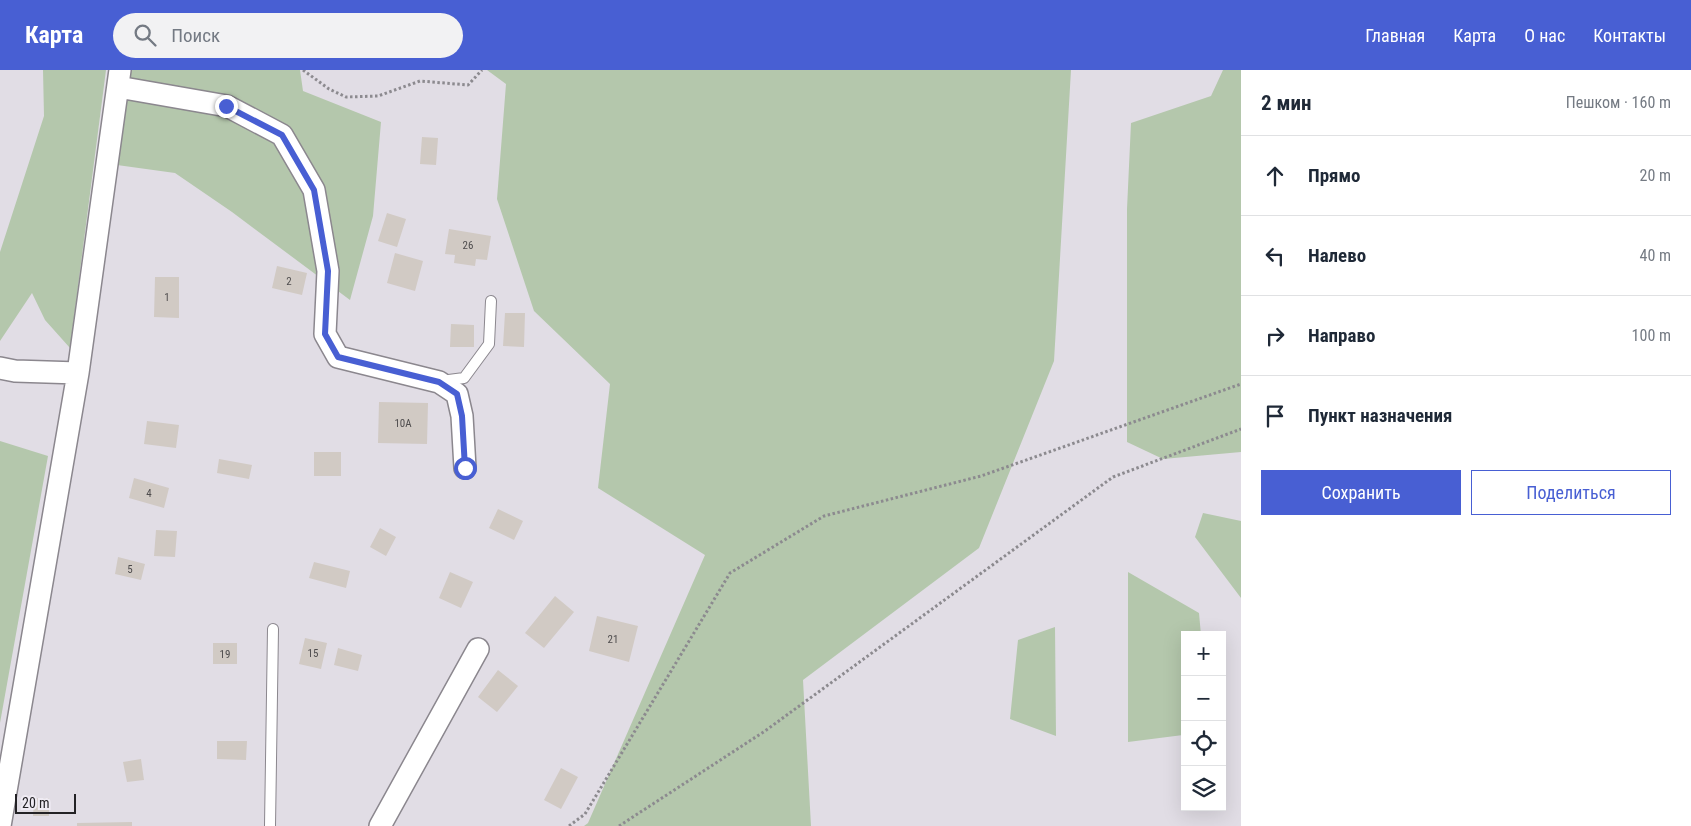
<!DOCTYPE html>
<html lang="ru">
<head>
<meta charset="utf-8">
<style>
	:root { --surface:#fff; --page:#f2f2f3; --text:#1f2937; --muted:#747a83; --line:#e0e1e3; --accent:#485fd3 }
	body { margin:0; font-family:"Roboto Condensed",sans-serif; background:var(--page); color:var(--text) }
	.controls { position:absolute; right:15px; bottom:15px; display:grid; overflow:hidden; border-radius:0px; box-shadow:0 5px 20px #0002 }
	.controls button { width:45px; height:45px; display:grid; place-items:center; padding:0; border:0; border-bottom:1px solid var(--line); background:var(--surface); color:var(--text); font:25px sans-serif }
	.scale { position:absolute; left:15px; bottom:12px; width:61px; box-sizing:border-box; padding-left:5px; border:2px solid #232225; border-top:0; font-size:14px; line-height:18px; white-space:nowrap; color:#232225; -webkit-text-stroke:4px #efebf3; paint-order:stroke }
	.stop { position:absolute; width:15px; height:15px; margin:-11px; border:4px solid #485fd3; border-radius:50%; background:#fff }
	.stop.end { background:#485fd3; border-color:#fff; box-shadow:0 1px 5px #0008 }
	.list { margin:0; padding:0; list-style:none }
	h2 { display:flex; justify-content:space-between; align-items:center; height:65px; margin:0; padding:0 20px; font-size:21px }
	h2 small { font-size:16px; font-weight:400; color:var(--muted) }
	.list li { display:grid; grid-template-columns:32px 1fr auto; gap:15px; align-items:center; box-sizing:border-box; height:80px; padding:0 20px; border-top:1px solid var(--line) }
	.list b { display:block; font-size:19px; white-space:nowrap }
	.list em { font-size:16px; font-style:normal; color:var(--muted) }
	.actions { display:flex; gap:10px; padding:15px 20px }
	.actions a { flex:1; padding:11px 0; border:1px solid var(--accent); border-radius:0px; text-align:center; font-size:18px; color:var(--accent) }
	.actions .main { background:var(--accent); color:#fff }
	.icon { flex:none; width:28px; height:28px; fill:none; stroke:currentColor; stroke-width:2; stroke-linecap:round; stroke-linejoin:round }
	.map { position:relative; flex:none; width:1241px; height:756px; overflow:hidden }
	header { display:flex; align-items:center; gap:30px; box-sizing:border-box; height:70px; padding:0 25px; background:var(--accent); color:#fff }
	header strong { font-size:24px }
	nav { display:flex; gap:28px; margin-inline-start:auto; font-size:18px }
	.search { width:350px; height:45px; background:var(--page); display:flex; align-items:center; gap:12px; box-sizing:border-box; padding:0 18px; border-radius:28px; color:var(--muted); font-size:19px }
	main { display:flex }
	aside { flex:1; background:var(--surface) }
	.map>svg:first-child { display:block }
</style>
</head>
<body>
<header>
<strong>Карта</strong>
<div class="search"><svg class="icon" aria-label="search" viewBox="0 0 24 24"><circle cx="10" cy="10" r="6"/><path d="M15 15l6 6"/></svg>Поиск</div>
<nav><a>Главная</a><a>Карта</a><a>О нас</a><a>Контакты</a></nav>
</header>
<main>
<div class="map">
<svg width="1241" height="756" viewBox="0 0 1241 756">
	<rect width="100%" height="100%" fill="#e1dde5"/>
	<path fill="#b4c7ac" d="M43 0H106L70 278 45 250 32 223 0 271V182L44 46Z
		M130 0H300L303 21 381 52 373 146 350 230 232 142 175 103 117 95Z
		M487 0H1071L1054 291 979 478 803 610 811 756H584L588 753 705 485 598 418 610 314 534 241 497 129 506 14Z
		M1223 0H1241V382L1163 389 1127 372V139L1131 53 1211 26Z
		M0 371 48 386 0 653Z
		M1203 443 1241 451V528L1195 467Z
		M1128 502 1199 543 1201 565H1185V663L1183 665 1128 672Z
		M1055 557 1056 666 1010 649 1018 570Z"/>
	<path fill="#d1cac4" d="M422 67 438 68 436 95 420 94Z
		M387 143 406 149 397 177 378 171Z
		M449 159 491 166 487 190 476 189 475 196 454 193 455 185 445 184Z
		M395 183 423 191 415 221 387 213Z
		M277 196 307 203 302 225 272 218Z
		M155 207H179V248L154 247Z
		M505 243H525L524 277 503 276Z
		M451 254 474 255V277H450Z
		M379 332 428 333 427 374 378 373Z
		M147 351 179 355 176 378 144 374Z
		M314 382H341V406H314Z
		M219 389 252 395 249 409 217 403Z
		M134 408 169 418 164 438 129 428Z
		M498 439 523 451 514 470 489 458Z
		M380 458 396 467 386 486 370 477Z
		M156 460 177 461 175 487 154 486Z
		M118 487 145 494 141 510 115 504Z
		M314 492 350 501 346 518 309 508Z
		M450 502 473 512 461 538 439 528Z
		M555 526 574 542 544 578 525 563Z
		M597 546 638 556 629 592 589 581Z
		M305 568 327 573 321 599 299 594Z
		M213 573H237V594H213Z
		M338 578 362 585 358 601 334 595Z
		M498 600 518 616 497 642 478 627Z
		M217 671H247L246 690 217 689Z
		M141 689 144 710 127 712 123 692Z
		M561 698 578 707 561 739 544 730Z
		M34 728H49V746H33Z
		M132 752V756H77V753Z"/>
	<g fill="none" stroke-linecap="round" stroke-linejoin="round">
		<defs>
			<path id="service" d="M441 311 464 308 489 274 491 231
				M270 756 273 559"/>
			<path id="minor" d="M118 17 227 36 282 65 314 120 328 201 325 264 338 287 439 312 457 324 462 346 465 398
				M0 298 15 301 78 303
				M0 756 78 303 120 0
				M380 756 478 579"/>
		</defs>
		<use href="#service" stroke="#8b878e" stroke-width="12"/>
		<use href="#minor" stroke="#8b878e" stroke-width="24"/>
		<path stroke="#8c8a8f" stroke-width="3" stroke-dasharray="2.5 2.5" stroke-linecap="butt" d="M303 0 329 19 346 27 378 26 420 11 468 15 482 0
			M569 756 585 744 730 503 824 446 981 406 1241 314
			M619 756 765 661 1113 407 1241 359"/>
		<use href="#service" stroke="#fff" stroke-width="10"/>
		<use href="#minor" stroke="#fff" stroke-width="21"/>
	</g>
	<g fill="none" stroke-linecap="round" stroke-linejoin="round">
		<path stroke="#485fd3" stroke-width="6" d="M226 36 282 65 314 120 328 201 325 264 338 287 439 312 457 324 462 346 465 398"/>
	</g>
	<g text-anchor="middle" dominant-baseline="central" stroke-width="4" stroke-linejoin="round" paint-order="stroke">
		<g font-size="11" fill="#4e4c4d">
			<text x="468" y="175">26</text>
			<text x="289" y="211">2</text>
			<text x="167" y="227">1</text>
			<text x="403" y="353">10А</text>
			<text x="149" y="423">4</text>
			<text x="130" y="499">5</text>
			<text x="613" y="569">21</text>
			<text x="313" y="583">15</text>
			<text x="225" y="584">19</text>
		</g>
	</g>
</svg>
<div class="controls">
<button>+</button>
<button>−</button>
<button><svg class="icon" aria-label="locate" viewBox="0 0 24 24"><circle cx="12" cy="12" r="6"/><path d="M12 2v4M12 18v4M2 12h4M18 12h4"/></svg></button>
<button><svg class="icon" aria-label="layers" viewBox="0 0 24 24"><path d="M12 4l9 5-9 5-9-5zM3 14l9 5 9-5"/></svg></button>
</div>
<div class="scale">20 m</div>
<div class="stop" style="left:465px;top:398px"></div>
<div class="stop end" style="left:226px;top:36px"></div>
</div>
<aside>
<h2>2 мин<small>Пешком · 160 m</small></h2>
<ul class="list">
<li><svg class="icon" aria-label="ahead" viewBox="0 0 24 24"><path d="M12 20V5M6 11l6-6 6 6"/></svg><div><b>Прямо</b></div><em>20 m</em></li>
<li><svg class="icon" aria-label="left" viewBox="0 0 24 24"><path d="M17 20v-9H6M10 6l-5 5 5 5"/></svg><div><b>Налево</b></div><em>40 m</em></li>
<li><svg class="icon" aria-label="right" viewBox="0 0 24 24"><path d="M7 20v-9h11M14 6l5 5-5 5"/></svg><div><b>Направо</b></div><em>100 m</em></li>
<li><svg class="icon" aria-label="arrive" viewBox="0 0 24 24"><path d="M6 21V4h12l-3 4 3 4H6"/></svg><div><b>Пункт назначения</b></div></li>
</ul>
<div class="actions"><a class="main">Сохранить</a><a>Поделиться</a></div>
</aside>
</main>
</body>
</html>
